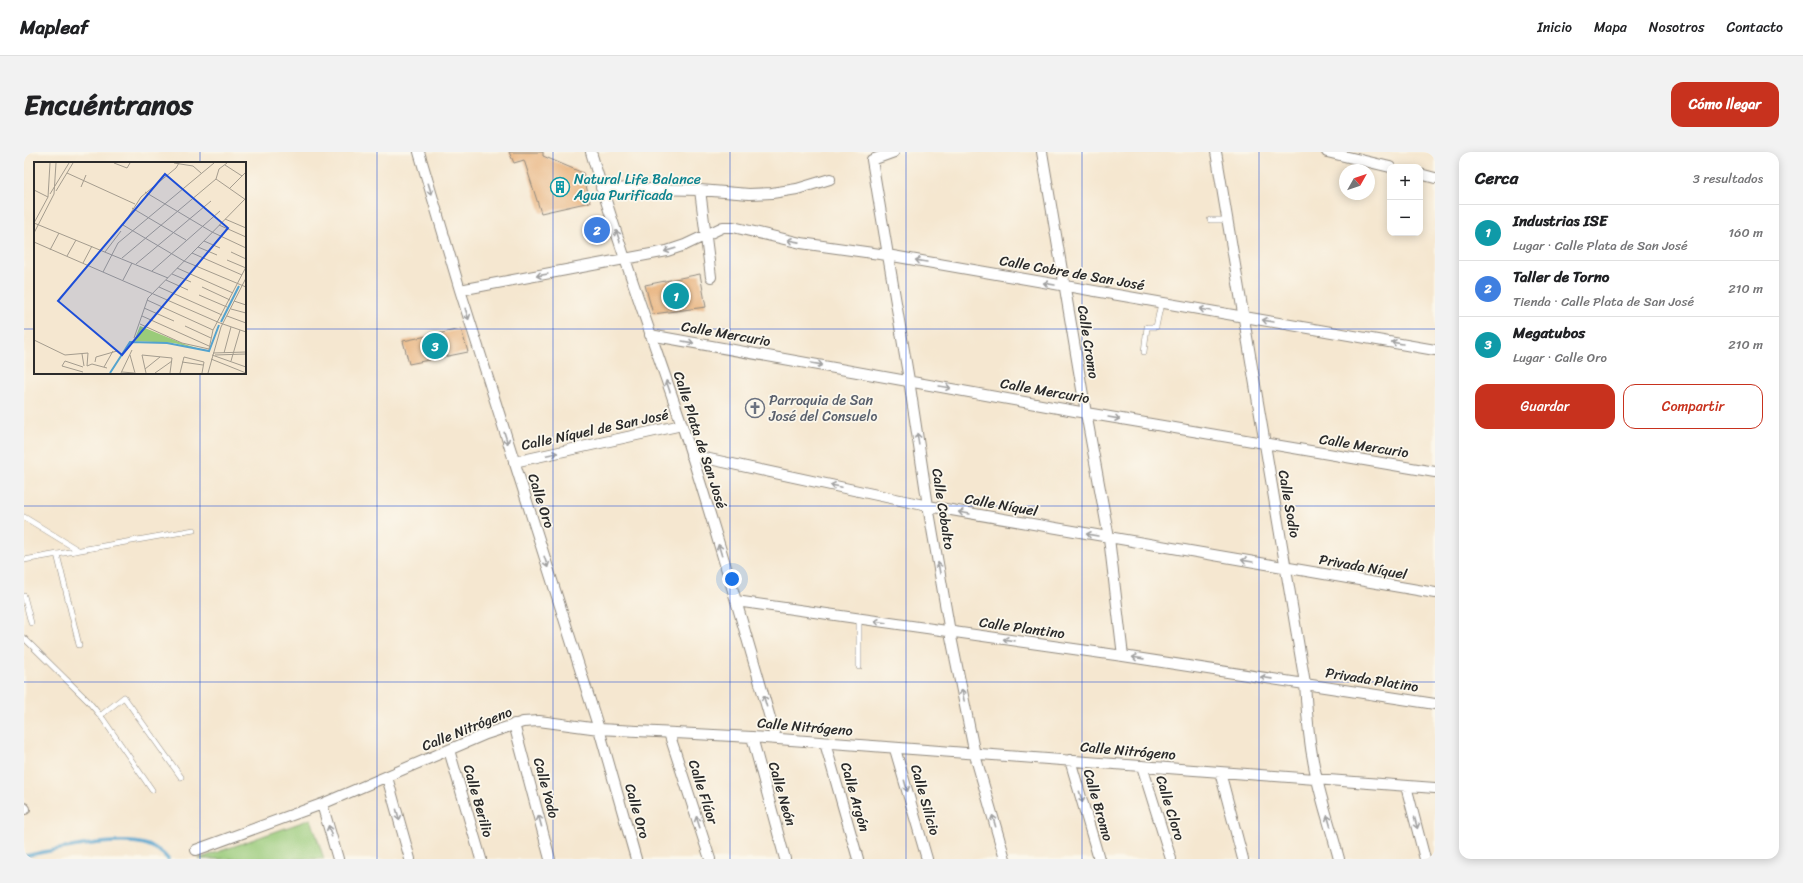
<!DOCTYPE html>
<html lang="es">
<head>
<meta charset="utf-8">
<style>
	:root { --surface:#fff; --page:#f2f2f2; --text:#202124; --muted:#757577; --line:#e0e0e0; --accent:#c8321e }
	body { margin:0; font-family:Sriracha,sans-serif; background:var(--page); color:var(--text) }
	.controls { position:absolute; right:12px; top:12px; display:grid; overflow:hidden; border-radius:8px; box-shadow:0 2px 10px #0003 }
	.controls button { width:36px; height:36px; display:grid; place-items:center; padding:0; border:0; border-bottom:1px solid var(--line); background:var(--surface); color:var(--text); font:20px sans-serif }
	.compass { position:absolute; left:1315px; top:12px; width:36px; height:36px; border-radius:50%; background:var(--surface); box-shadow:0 2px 10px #0003; rotate:50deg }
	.you { position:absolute; left:708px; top:427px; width:14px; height:14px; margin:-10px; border:3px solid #fff; border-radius:50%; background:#1a73e8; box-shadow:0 0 0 6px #1a73e833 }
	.badge { display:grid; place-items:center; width:26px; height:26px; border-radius:50%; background:var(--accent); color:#fff; font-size:13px; font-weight:700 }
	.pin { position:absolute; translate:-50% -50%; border:2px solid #fff; box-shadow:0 1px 4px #0006 }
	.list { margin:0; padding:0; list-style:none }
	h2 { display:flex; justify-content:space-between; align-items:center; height:52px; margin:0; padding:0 16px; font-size:17px }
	h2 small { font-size:13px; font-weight:400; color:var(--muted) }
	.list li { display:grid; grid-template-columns:26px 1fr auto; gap:12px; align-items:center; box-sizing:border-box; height:56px; padding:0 16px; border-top:1px solid var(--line) }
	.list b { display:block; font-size:15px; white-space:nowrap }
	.list p { margin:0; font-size:13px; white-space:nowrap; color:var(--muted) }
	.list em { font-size:13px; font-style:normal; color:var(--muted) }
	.actions { display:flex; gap:8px; padding:12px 16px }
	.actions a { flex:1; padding:9px 0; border:1px solid var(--accent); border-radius:12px; text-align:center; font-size:14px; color:var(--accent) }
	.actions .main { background:var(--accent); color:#fff }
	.map { position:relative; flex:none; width:1411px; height:707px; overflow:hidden; border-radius:12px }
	header { display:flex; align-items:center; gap:24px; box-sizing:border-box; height:56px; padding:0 20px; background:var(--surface); border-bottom:1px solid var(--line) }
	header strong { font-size:19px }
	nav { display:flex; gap:22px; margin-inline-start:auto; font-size:14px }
	.intro { display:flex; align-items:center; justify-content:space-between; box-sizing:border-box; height:96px; padding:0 24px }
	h1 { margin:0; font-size:28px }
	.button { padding:10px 18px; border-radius:12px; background:var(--accent); color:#fff; font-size:14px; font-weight:700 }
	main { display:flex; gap:24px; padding:0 24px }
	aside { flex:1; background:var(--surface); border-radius:12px; box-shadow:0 2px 10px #0003 }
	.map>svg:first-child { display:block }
</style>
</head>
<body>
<header>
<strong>Mapleaf</strong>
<nav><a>Inicio</a><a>Mapa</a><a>Nosotros</a><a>Contacto</a></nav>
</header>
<div class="intro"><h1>Encuéntranos</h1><a class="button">Cómo llegar</a></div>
<main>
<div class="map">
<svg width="1411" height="707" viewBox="0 0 1411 707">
	<rect width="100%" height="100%" fill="#fbf7ec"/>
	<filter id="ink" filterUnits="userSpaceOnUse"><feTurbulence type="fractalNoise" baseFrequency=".025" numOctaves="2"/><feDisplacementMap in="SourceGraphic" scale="8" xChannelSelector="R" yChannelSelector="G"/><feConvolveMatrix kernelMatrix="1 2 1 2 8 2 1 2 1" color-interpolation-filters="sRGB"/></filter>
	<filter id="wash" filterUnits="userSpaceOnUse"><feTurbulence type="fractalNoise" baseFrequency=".012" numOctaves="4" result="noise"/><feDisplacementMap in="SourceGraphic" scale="16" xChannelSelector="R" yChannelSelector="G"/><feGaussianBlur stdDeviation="0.9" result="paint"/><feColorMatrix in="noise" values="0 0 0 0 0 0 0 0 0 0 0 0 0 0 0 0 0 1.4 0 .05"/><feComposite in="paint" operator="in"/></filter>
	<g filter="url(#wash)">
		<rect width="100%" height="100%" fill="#f5e7d0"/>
		<path fill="#9acb7a" stroke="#627b52" d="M287 667 300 707H174Z"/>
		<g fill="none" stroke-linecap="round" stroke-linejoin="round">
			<path stroke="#54a3ce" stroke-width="3.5" d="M0 704C31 698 95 683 124 693 132 696 139 701 144 707"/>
		</g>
		<g id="blocks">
			<path fill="#e7ae76" d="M485 0H519V4L559 21 566 50 517 61 500 8 490 11Z
				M676 122 682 155 629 162 621 133Z
				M437 177 444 200 385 212 379 189Z"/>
		</g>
	</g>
	<g filter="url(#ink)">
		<use href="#blocks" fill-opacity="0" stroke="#90897e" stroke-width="1"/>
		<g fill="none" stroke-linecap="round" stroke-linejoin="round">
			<defs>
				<path id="lane" d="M1186 68H1203
					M1120 200 1123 175H1132L1137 151
					M0 365 54 398
					M33 402 55 493
					M0 408 170 378
					M0 444 7 471
					M0 486 64 549 79 567 128 638
					M835 515V466
					M76 564 100 545 157 625"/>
				<path id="street" d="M395 0 436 138 575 577 612 707
					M567 0C594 92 627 182 658 273 692 377 722 482 752 587
					M870 0 848 8 885 228 904 354 926 480 951 603 981 707
					M1018 0 1062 261 1085 386 1099 504
					M1192 0 1281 531C1283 563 1285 595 1293 627 1299 654 1308 680 1315 707
					M1303 0 1366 15
					M1396 22 1411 26
					M577 36 676 38 725 42 748 41 773 37 806 27
					M676 38 687 125
					M436 138 643 99 661 93 699 75H709L777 91 863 103 1411 198
					M626 183 1062 261 1411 320
					M667 303 904 354 1411 441
					M490 310 658 273
					M712 449 1099 504 1411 552
					M490 572 526 707
					M645 581 686 707
					M728 585 761 707
					M801 591 834 707
					M871 597 903 707
					M425 598 457 707
					M1046 608 1075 707
					M1118 614 1147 707
					M1196 620 1219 707
					M363 625 386 707
					M1382 634 1401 707
					M298 652 314 707
					M0 656 1 657
					M172 698 298 652 462 582 499 570 515 569 575 577 728 585 1411 636"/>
			</defs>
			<use href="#lane" stroke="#90897e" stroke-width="6"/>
			<use href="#street" stroke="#90897e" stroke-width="12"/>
			<use href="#lane" stroke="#fff" stroke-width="5"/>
			<use href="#street" stroke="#fff" stroke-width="10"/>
		</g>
		<defs><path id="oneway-shaft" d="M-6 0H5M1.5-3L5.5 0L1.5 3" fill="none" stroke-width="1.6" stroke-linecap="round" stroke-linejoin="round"/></defs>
		<g stroke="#a0a0a0">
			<use href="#oneway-shaft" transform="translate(406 37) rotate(73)"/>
			<use href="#oneway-shaft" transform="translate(594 84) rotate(-109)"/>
			<use href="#oneway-shaft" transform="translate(769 89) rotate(-169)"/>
			<use href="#oneway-shaft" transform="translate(646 98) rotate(164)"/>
			<use href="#oneway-shaft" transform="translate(897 109) rotate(-170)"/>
			<use href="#oneway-shaft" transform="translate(518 123) rotate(170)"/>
			<use href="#oneway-shaft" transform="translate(1025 132) rotate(-170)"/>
			<use href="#oneway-shaft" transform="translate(1181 158) rotate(-170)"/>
			<use href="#oneway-shaft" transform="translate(443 162) rotate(72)"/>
			<use href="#oneway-shaft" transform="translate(1244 169) rotate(-170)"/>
			<use href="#oneway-shaft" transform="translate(664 190) rotate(10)"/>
			<use href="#oneway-shaft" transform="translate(1373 191) rotate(-170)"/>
			<use href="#oneway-shaft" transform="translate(793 212) rotate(10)"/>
			<use href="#oneway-shaft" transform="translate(644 234) rotate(-109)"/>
			<use href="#oneway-shaft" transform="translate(921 235) rotate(10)"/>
			<use href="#oneway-shaft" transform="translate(1090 266) rotate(10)"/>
			<use href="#oneway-shaft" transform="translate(482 286) rotate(72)"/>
			<use href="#oneway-shaft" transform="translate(894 287) rotate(-99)"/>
			<use href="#oneway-shaft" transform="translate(528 302) rotate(-12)"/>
			<use href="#oneway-shaft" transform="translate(812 334) rotate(-168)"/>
			<use href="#oneway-shaft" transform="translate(940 361) rotate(-170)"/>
			<use href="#oneway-shaft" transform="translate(1068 383) rotate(-170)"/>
			<use href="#oneway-shaft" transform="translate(696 398) rotate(-107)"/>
			<use href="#oneway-shaft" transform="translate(1223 409) rotate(-170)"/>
			<use href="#oneway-shaft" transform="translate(522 410) rotate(72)"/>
			<use href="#oneway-shaft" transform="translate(915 416) rotate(-100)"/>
			<use href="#oneway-shaft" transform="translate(856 470) rotate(-172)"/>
			<use href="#oneway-shaft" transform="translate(985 488) rotate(-172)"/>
			<use href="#oneway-shaft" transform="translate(1114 506) rotate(-172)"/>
			<use href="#oneway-shaft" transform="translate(1242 526) rotate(-172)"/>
			<use href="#oneway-shaft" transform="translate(939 543) rotate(-101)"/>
			<use href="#oneway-shaft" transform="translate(741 549) rotate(-106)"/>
			<use href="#oneway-shaft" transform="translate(882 634) rotate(74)"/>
			<use href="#oneway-shaft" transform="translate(1057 645) rotate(74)"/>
			<use href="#oneway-shaft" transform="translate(374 663) rotate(75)"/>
			<use href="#oneway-shaft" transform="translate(516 669) rotate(-105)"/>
			<use href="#oneway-shaft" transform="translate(970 669) rotate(-106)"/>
			<use href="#oneway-shaft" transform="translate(1305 669) rotate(-106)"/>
			<use href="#oneway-shaft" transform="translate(674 670) rotate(-108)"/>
			<use href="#oneway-shaft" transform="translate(1392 671) rotate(75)"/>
			<use href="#oneway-shaft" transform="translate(306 679) rotate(-106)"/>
		</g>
	</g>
	<path fill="none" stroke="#1d4ed8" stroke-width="1" stroke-opacity="0.55" d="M176 0V11M353 0V707M529 0V707M706 0V707M882 0V707M1058 0V707M1235 0V707M0 177H11M221 177H1411M176 221V707M0 354H1411M0 530H1411"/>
	<defs>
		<symbol id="building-ring" viewBox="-11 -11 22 22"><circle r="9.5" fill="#fbf7ec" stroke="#0f9aa8" stroke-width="1.5"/><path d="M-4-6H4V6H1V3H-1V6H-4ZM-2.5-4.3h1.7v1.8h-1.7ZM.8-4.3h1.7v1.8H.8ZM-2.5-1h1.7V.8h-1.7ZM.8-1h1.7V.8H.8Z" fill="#0f9aa8"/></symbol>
		<symbol id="church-ring" viewBox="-11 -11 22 22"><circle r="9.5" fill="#fbf7ec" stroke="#6b7280" stroke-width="1.5"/><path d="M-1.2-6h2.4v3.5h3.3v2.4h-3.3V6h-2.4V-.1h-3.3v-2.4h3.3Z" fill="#6b7280"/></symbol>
	</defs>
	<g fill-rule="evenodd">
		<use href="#building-ring" x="525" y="24" width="22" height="22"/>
		<use href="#church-ring" x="720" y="245" width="22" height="22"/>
	</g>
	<g text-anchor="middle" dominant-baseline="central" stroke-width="3.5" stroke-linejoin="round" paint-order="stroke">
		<g font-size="14" fill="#0d838f" stroke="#fbf7ec" text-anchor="start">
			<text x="550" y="27">Natural Life Balance<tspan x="550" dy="16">Agua Purificada</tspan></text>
		</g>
		<g font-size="14" fill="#2b2b2b" stroke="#fbf7ec">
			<text transform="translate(1048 121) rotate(10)">Calle Cobre de San José</text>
			<text transform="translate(702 182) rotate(10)">Calle Mercurio</text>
			<text transform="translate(1064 190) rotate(81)">Calle Cromo</text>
			<text transform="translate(1021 239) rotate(10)">Calle Mercurio</text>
			<text transform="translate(571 278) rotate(-12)">Calle Níquel de San José</text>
			<text transform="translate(676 288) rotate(72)">Calle Plata de San José</text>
			<text transform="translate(1340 294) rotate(9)">Calle Mercurio</text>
			<text transform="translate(517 349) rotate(72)">Calle Oro</text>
			<text transform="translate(1265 352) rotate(80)">Calle Sodio</text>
			<text transform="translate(977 353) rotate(10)">Calle Níquel</text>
			<text transform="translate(919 357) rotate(81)">Calle Cobalto</text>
			<text transform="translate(1339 415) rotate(10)">Privada Níquel</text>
			<text transform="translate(998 476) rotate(8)">Calle Plantino</text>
			<text transform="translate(1348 528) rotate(9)">Privada Platino</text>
			<text transform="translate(781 575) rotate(5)">Calle Nitrógeno</text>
			<text transform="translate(443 577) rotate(-22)">Calle Nitrógeno</text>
			<text transform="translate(1104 599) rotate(5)">Calle Nitrógeno</text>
			<text transform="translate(522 636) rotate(75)">Calle Yodo</text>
			<text transform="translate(679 640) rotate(72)">Calle Flúor</text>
			<text transform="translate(758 642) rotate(74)">Calle Neón</text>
			<text transform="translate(831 645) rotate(74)">Calle Argón</text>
			<text transform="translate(901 648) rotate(74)">Calle Silicio</text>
			<text transform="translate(454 649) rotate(74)">Calle Berilio</text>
			<text transform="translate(1074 653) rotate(74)">Calle Bromo</text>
			<text transform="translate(1146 656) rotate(73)">Calle Cloro</text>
			<text transform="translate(613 659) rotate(74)">Calle Oro</text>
		</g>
		<g font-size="14" fill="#5b616d" stroke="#fbf7ec" text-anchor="start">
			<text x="745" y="248">Parroquia de San<tspan x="745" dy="16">José del Consuelo</tspan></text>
		</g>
	</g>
	<g transform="translate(10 10)">
		<rect width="212" height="212" fill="#f5e7d0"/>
		<path d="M106 164 150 182 172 189 140 181 100 179Z" fill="#9acb7a"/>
		<path fill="none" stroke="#54a3ce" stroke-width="2" d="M187 160 205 124M76 211 96 180 133 181 175 189 185 163"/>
		<path fill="none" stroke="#a49c8e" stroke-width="1" d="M80 1 93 6 96 1M140 1 159 4 167 11M145 1 142 6 107 35 89 63 150 99 212 125M191 3 208 14M33 11 101 42M182 17 212 38M182 17 185 7 193 1M47 25 52 13M196 26 212 10M0 28 14 35M22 29 39 1M111 30 178 70 212 86M16 32 35 1M98 46 152 78M191 57 212 66M0 61 134 116M0 61 14 35 16 1M185 63 212 75M0 71 20 32 22 1M170 79 186 86M0 80 186 161 212 170M164 85 183 93M16 88 25 71M71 90 87 69M197 90 212 97M158 91 208 113M33 94 42 78M88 96 182 17M193 98 212 106M49 101 58 84M102 102 177 39M143 106 199 131M118 109 186 49M69 110 84 81 180 1M138 112 157 120M89 118 98 101M132 118 154 128M125 125 188 153M168 125 196 138M165 133 193 145M113 138 179 168M200 139 212 143M110 146 140 159M197 147 212 151M108 154 175 184M193 154 212 161M106 162 148 181 175 187 179 168 212 105M151 164 177 176M100 176 114 136 212 36M0 178 31 193 54 191 53 204M179 191 212 190M190 191 197 165M48 192 50 204M96 193 101 211M178 193 212 205M181 193 212 192M177 197 212 211M197 199 206 168M61 200 62 195 83 189M148 200 169 203M53 204 58 202 73 206M49 205 31 199 28 204 49 210M70 205 79 189M111 207 126 195M88 210 100 211M87 211 98 188M112 211 108 193 138 196 136 211M121 211 138 199M146 211 150 195 170 200 168 211M174 211 187 165 212 116"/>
		<path fill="#1d4ed8" fill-opacity="0.15" stroke="#1d4ed8" stroke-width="2" d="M131 12 194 66 88 193 24 139Z"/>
		<rect width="212" height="212" fill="none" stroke="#2b2b2b" stroke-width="2"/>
	</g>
</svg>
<div class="controls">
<button>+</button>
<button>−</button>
</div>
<svg class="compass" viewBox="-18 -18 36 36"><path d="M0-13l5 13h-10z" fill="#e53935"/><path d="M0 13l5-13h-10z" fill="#757577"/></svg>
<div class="you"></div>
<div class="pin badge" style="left:652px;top:144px;background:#0f9aa8">1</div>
<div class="pin badge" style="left:573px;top:78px;background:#3f7fe0">2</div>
<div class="pin badge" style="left:411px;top:194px;background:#0f9aa8">3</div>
</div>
<aside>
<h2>Cerca<small>3 resultados</small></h2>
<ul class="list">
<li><span class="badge" style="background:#0f9aa8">1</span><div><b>Industrias ISE</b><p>Lugar · Calle Plata de San José</p></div><em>160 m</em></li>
<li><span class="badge" style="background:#3f7fe0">2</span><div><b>Taller de Torno</b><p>Tienda · Calle Plata de San José</p></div><em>210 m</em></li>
<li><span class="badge" style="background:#0f9aa8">3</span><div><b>Megatubos</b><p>Lugar · Calle Oro</p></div><em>210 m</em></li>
</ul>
<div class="actions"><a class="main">Guardar</a><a>Compartir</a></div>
</aside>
</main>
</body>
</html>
